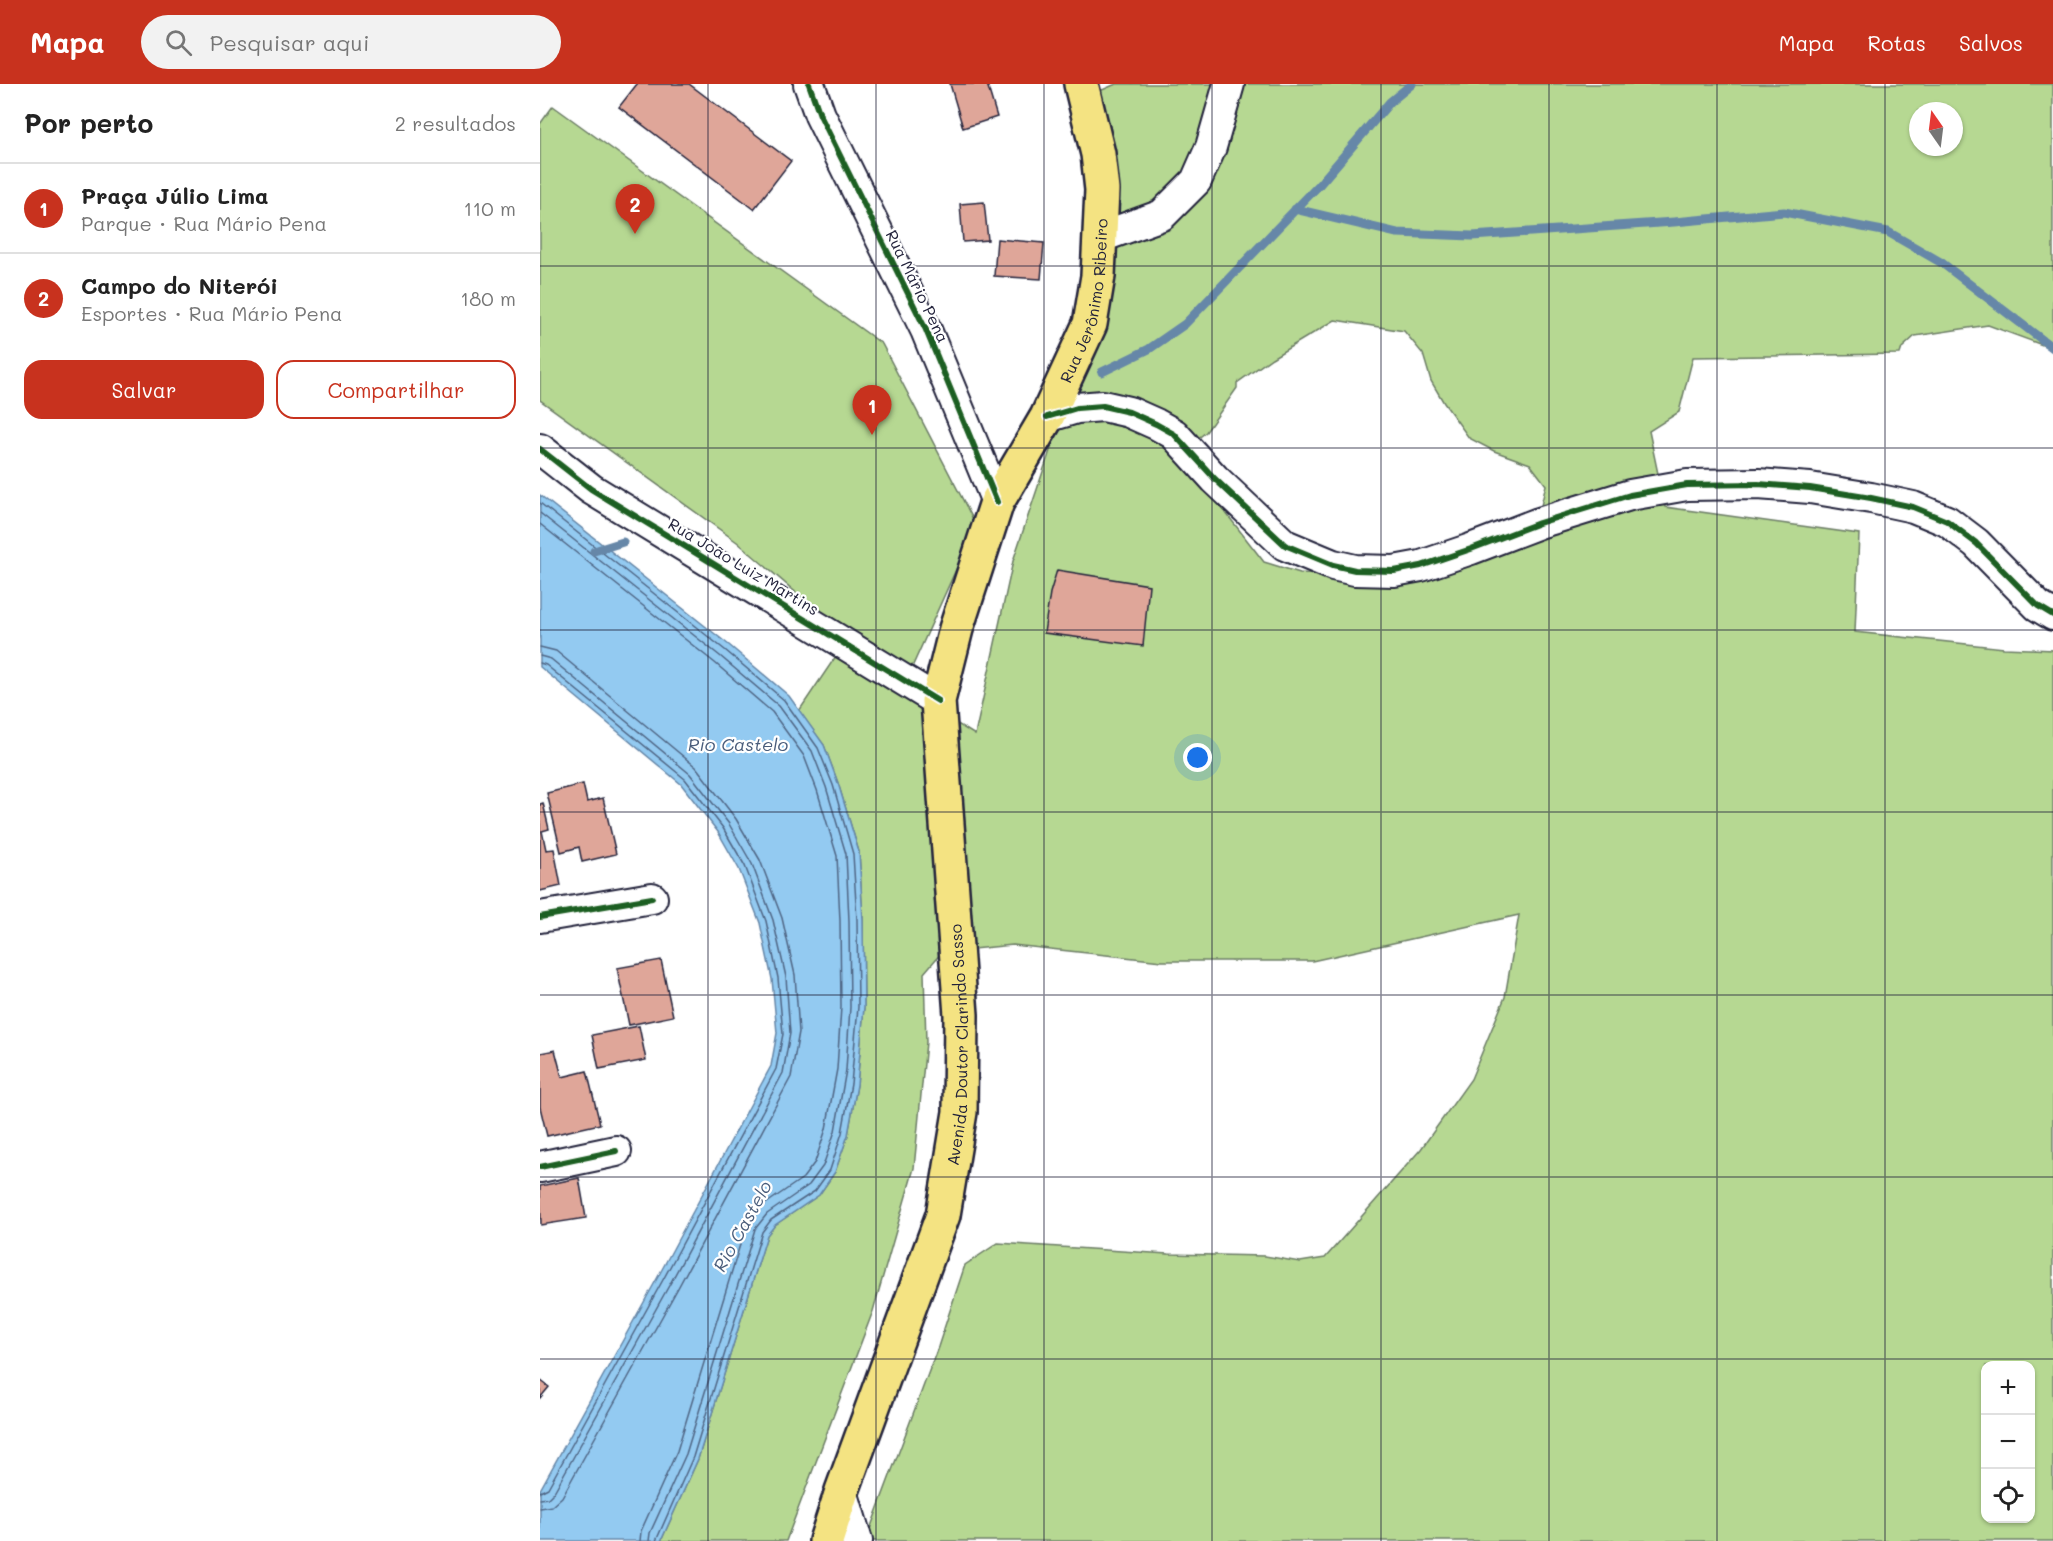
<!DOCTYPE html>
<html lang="pt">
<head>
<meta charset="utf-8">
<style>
	:root { --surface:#fff; --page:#f2f2f2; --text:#222; --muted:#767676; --line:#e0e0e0; --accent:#c8321e }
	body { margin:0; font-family:Mali,sans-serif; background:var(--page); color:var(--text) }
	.controls { position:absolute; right:18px; bottom:18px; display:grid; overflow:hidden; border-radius:12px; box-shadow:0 2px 4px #0004 }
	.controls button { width:54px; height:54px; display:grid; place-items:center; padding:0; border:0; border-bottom:2px solid var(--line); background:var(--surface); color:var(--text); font:30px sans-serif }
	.compass { position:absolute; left:1369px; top:18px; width:54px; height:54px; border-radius:50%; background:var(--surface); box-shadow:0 2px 4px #0004; rotate:346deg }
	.you { position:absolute; left:658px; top:674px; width:21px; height:21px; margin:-15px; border:4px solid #fff; border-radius:50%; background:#1a73e8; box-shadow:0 0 0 9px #1a73e833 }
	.badge { display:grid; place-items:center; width:39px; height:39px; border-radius:50%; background:var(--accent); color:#fff; font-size:20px; font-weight:700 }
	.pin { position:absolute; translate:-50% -50px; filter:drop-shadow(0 2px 3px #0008) }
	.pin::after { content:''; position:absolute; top:32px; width:21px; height:18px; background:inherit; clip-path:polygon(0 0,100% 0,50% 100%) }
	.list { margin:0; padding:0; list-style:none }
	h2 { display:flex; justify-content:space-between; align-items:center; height:78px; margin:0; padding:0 24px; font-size:26px }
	h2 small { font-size:20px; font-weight:400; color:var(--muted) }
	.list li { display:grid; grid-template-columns:39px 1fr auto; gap:18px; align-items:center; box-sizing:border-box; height:90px; padding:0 24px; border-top:2px solid var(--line) }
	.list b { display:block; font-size:22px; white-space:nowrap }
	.list p { margin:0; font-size:20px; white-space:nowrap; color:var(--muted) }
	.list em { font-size:20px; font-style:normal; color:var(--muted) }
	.actions { display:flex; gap:12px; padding:18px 24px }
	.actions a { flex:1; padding:14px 0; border:2px solid var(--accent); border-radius:18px; text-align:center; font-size:21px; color:var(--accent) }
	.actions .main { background:var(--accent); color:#fff }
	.icon { flex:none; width:33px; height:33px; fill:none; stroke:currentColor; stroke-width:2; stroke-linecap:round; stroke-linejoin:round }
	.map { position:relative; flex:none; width:1513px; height:1457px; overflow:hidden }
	header { display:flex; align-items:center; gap:36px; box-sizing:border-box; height:84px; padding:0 30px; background:var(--accent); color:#fff }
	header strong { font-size:28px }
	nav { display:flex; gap:33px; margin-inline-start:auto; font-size:21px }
	.search { width:420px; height:54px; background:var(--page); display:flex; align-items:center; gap:15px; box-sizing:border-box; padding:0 21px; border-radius:33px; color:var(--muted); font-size:22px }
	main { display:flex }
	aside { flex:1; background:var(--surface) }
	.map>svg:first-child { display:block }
</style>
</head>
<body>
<header>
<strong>Mapa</strong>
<div class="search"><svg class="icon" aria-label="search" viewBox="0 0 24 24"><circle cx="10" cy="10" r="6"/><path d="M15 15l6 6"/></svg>Pesquisar aqui</div>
<nav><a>Mapa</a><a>Rotas</a><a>Salvos</a></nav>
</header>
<main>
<aside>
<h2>Por perto<small>2 resultados</small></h2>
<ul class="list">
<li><span class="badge">1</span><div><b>Praça Júlio Lima</b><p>Parque · Rua Mário Pena</p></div><em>110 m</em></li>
<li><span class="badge">2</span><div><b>Campo do Niterói</b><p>Esportes · Rua Mário Pena</p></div><em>180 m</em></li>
</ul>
<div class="actions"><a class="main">Salvar</a><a>Compartilhar</a></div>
</aside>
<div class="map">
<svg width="1513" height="1457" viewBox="0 0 1513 1457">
	<rect width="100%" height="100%" fill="#fff"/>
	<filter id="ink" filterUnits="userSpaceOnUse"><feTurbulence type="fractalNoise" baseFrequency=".0167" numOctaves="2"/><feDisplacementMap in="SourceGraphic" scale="12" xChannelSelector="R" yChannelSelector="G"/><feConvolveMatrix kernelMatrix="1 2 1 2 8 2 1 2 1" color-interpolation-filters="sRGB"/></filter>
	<g filter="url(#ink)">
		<path fill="#b6d892" stroke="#6c7d66" stroke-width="1.5" fill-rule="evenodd" d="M576 0H1513V265L1448 241 1375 252 1362 264 1360 270 1153 273 1139 328 1109 347 1125 423 1319 450 1315 548 1464 564 1513 566V1457H327L329 1448 398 1263 425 1181 458 1159 628 1170 725 1172 760 1178 785 1174 881 1065 931 995 965 913 979 831 772 877H622L473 861 402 868 384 889 386 958 374 1084 333 1227 246 1457H121L158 1375 227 1151 235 1141 279 1111 295 1088 308 1051 317 1001 324 923 323 836 319 768 298 699 284 661 259 627 300 566 435 651 473 477 525 322 563 154 546 13ZM1378 27H1414V63H1378ZM795 236 864 247 883 270 891 297 904 319 929 354 954 367 990 380 1006 401 999 430 807 491 760 489 724 478 672 411 650 361 666 348 697 304V299L732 274ZM1446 1282H1490V1434H1446Z
			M13 22 342 260 436 441 364 601 197 458 0 316V40Z"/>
		<path fill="#93caf1" stroke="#6687a8" stroke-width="1.5" d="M0 411 189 561 249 612 284 661 298 699 319 768 323 836 324 923 317 1001 308 1051 295 1088 279 1111 235 1141 227 1151 158 1375 121 1457H0V1406L119 1191 231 982 237 949 232 895 220 839 199 785 178 748 141 700 0 583Z"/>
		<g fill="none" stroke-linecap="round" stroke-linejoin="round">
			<path stroke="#4f6584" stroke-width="1.5" d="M0 419 185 566 244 616 278 664 293 701 313 770 317 836 318 923 311 1000 302 1049 290 1086 275 1107 231 1136 222 1148 153 1373 116 1457
				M0 429 180 572 239 622 272 667 286 703 306 770 309 837 310 923 306 986 295 1047 283 1082 269 1101 227 1130 215 1145 146 1370 110 1449 109 1457
				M0 440 175 579 232 628 264 672 277 706 297 772 300 837 301 923 297 985 286 1045 275 1078 263 1094 221 1123 206 1141 137 1367 101 1447 100 1457
				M0 563 16 567 156 683 196 735 220 776 242 834 255 891 259 948 251 993 139 1202 22 1413 12 1422 0 1424
				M0 572 11 575 150 690 189 740 212 780 233 836 246 893 250 949 243 989 131 1198 14 1408 8 1414 0 1415
				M0 579 6 581 145 695 183 744 205 782 226 837 238 894 243 950 236 985 124 1194 8 1404 0 1408"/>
			<path stroke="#6687a8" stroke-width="9" d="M755 125 857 149 932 152 1134 138 1244 128 1348 148 1402 179 1513 264
				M562 288 609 265 645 240 779 101 850 18 872 0
				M54 467 83 458"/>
		</g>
		<path fill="#dfa699" stroke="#22223b" stroke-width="1.5" d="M97 0H149L251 77 214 125 79 23Z
			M410 0H447L457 33 423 44Z
			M444 118 448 156 423 158 420 120Z
			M457 155 504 159 501 195 454 192Z
			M517 486 609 501 603 562 504 549 510 509Z
			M43 700 47 718 63 714 76 770 42 778 39 763 21 768 7 709Z
			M3 719 9 745 2 747 6 766 14 765 21 802 0 807V720Z
			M121 876 133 932 89 941 77 884Z
			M99 942 106 976 59 985 52 951Z
			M15 966 22 993 47 987 60 1040 7 1052 0 1023V969Z
			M39 1094 46 1134 1 1141 0 1102Z
			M0 1296 9 1303 0 1314Z"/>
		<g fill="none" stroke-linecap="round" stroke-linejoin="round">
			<defs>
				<path id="minor" d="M269 0 280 31 386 246 457 418
					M561 153 622 131 656 97 671 63 689 0
					M507 333 537 324 563 322 589 328 616 340 634 350 675 395 745 461 793 481 815 486 854 487 881 482 931 465 999 439 1090 411 1147 401 1218 400 1270 404 1331 414 1373 423 1407 437 1436 459 1498 522 1513 531
					M0 365 51 405 398 617
					M0 833 112 814
					M0 1083 76 1067
					M302 1407 317 1457"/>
				<g id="major">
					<path id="s1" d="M286 1457 302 1407 403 1131 420 1028 421 931 398 617 416 545 457 418 507 333 550 240 558 192 562 106 558 70 541 0"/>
				</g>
			</defs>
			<use href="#minor" stroke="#22223b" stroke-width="34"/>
			<use href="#major" stroke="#22223b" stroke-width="38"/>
			<use href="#minor" stroke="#fff" stroke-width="30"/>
			<use href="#major" stroke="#f4e382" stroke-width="33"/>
			<defs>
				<path id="cycleway" d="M269 0 280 31 386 246 457 418
					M507 333 537 324 563 322 589 328 616 340 634 350 675 395 745 461 793 481 815 486 854 487 881 482 931 465 999 439 1090 411 1147 401 1218 400 1270 404 1331 414 1373 423 1407 437 1436 459 1498 522 1513 531
					M0 365 51 405 398 617
					M0 833 112 814
					M0 1083 76 1067"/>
			</defs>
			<use href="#cycleway" stroke="#fff" stroke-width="10"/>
			<use href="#cycleway" stroke="#1b5e20" stroke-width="6"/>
		</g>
	</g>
	<path fill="none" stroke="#22223b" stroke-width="1.5" stroke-opacity="0.55" d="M168 0V1457M336 0V1457M504 0V1457M672 0V1457M841 0V1457M1009 0V1457M1177 0V1457M1345 0V1457M0 182H1513M0 364H1513M0 546H1513M0 728H1513M0 911H1513M0 1093H1513M0 1275H1513"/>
	<g text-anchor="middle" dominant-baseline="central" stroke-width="4.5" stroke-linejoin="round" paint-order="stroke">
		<g font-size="16" fill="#22223b" stroke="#fff">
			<text transform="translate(378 202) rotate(64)">Rua Mário Pena</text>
			<text stroke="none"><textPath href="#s1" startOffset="1293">Rua Jerônimo Ribeiro</textPath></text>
			<text transform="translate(204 482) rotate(31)">Rua João Luiz Martins</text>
			<text stroke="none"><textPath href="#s1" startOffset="518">Avenida Doutor Clarindo Sasso</textPath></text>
		</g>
		<g font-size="18" font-style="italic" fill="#4a5d7b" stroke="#fff">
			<text x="198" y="660">Rio Castelo</text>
			<text transform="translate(202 1142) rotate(-61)">Rio Castelo</text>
		</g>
	</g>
</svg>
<div class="controls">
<button>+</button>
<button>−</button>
<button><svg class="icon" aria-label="locate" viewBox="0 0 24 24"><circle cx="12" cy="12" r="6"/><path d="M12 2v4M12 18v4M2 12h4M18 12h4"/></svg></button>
</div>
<svg class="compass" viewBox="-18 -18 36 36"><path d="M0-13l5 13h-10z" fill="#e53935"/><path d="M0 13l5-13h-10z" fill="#767676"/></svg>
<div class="you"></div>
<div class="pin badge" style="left:332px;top:351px">1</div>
<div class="pin badge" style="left:95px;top:150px">2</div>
</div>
</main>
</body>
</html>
